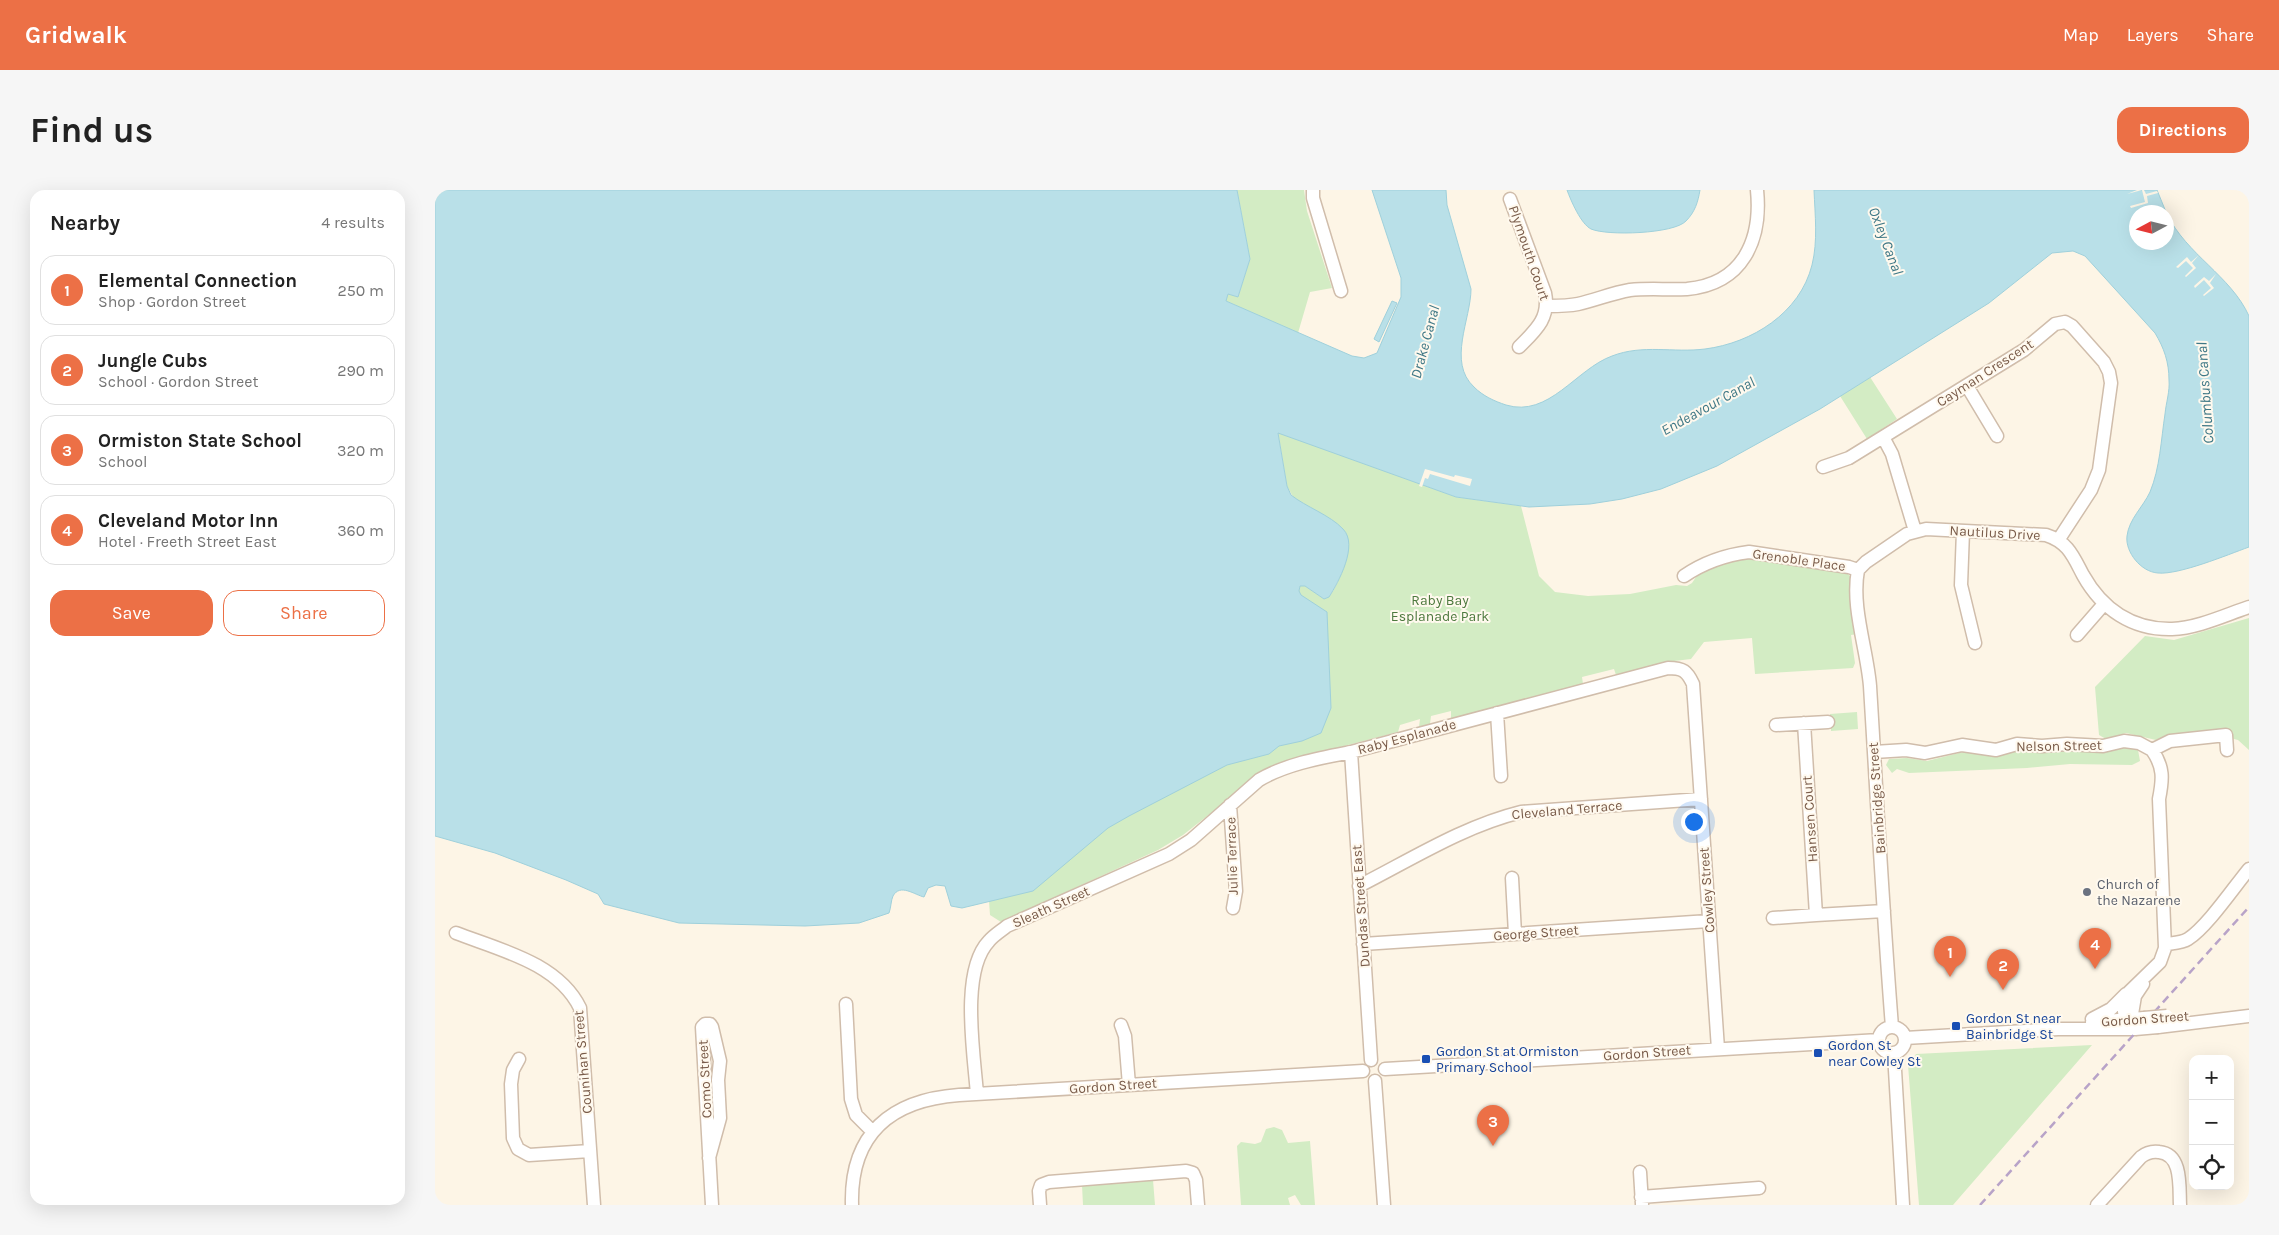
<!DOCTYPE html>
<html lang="en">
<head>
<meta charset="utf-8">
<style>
	:root { --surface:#fff; --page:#f6f6f6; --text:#222; --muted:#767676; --line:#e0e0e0; --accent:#ec7046 }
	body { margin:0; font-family:Karla,sans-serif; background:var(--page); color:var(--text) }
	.controls { position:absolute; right:15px; bottom:15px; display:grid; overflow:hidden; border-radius:10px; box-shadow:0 5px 20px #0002 }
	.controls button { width:45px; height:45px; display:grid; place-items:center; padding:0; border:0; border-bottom:1px solid var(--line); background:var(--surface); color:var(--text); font:25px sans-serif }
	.compass { position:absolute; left:1694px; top:15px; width:45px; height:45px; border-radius:50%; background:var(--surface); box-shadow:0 5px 20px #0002; rotate:263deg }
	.you { position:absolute; left:1258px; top:631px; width:18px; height:18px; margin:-12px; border:4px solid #fff; border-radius:50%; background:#1a73e8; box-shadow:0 0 0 8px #1a73e833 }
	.badge { display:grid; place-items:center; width:32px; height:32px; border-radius:50%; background:var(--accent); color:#fff; font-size:16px; font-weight:700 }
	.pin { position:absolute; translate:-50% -41px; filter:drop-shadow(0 1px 2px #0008) }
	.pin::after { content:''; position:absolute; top:26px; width:18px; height:15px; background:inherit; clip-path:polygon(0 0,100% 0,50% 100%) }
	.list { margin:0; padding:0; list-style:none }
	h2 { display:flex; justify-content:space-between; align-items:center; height:65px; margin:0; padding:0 20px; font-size:21px }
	h2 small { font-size:16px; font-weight:400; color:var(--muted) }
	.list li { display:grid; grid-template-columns:32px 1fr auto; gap:15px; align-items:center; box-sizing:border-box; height:70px; margin:0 10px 10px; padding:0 10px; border:1px solid var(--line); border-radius:15px }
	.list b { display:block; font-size:19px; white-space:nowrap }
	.list p { margin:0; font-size:16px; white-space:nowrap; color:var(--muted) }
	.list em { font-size:16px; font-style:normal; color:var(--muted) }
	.actions { display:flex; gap:10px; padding:15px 20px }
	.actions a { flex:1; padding:11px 0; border:1px solid var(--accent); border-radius:15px; text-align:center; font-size:18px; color:var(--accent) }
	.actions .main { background:var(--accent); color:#fff }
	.icon { flex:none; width:28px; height:28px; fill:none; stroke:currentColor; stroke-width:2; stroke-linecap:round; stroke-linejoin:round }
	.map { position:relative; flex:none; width:1814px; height:1015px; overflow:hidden; border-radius:15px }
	header { display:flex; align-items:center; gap:30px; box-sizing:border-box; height:70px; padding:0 25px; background:var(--accent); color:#fff }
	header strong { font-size:24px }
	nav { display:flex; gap:28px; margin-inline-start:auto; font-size:18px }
	.intro { display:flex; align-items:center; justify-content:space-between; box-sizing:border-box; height:120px; padding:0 30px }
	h1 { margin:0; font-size:35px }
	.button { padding:12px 22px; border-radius:15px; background:var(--accent); color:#fff; font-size:18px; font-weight:700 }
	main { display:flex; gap:30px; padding:0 30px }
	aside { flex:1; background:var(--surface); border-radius:15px; box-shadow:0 5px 20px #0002 }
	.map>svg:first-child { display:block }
</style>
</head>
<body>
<header>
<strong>Gridwalk</strong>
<nav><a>Map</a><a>Layers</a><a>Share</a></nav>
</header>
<div class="intro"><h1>Find us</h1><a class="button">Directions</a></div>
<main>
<aside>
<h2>Nearby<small>4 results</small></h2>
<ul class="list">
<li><span class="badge">1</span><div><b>Elemental Connection</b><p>Shop · Gordon Street</p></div><em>250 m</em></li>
<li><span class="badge">2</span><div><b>Jungle Cubs</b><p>School · Gordon Street</p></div><em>290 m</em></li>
<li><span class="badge">3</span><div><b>Ormiston State School</b><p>School</p></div><em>320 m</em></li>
<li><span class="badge">4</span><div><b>Cleveland Motor Inn</b><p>Hotel · Freeth Street East</p></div><em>360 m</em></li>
</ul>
<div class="actions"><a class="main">Save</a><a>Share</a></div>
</aside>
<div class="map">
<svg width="1814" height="1015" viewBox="0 0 1814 1015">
	<rect width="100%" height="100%" fill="#fdf5e6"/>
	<path fill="#d3ecc4" d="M802 0H869L872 21 897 98 875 102 863 143 791 111 793 104 803 107 815 69Z
		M1435 187 1462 229 1432 249 1405 206Z
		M843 242 1021 307 1086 316 1104 386 1120 402 1153 406 1195 404 1241 395 1252 396 1257 393 1265 381 1311 366 1409 380 1416 387 1423 444 1416 445 1420 473 1418 478 1320 484 1317 448 1269 452 1256 469 1231 472 1181 485 1179 479 1147 487 1148 494 1016 529V521L996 526 995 534 984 537 985 529 965 535 963 542 890 561 832 579 748 645 723 660 566 732 555 725 554 711 536 716 864 401 865 396H870L889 409C897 406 900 397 904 389L852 296Z
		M1814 428V560L1803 550 1795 548 1733 545 1721 550 1691 543 1671 549 1664 545 1660 497 1710 446 1739 450Z
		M1422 522 1423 539 1396 541 1395 524Z
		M1697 556 1703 560 1705 571 1697 575 1635 574 1592 578 1474 583 1462 579 1457 583 1451 575 1454 569 1472 568 1492 571 1528 562 1558 566 1582 561Z
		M1657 855 1518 1015H1484L1473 875 1481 864Z
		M839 937 847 940 853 953 875 951 880 1015H866L860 1005 853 1008 855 1015H806L802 956 806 952 820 954 826 952 831 939Z
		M718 990 720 1015H648L647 995Z"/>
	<path fill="#b9e0e8" stroke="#9fd0db" d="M0 0H802L815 69 803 107 793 104 791 111 917 166 929 168 942 163 966 107V88L937 0H1011L1012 15 1036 99C1036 129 1012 172 1039 197 1048 206 1059 211 1071 215 1114 228 1141 179 1177 166 1208 154 1238 163 1270 159 1317 153 1365 123 1377 75 1383 51 1380 25 1379 0H1722L1731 22H1702V52H1732V24C1751 64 1796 86 1814 126V357C1792 365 1744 385 1723 383 1706 382 1690 362 1692 346 1694 329 1708 317 1715 302 1725 278 1726 250 1730 224 1731 213 1735 201 1734 190 1734 172 1729 158 1720 143L1650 66 1638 61 1617 63 1554 113 1385 219 1282 276 1226 299 1187 309 1155 314 1094 317 1021 307 843 243 852 296 856 305C871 317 895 325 908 339 924 355 903 393 894 407L889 409 870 396H865L864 401 866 405 892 422 896 518 886 543 867 551 844 556 834 564 792 575 694 626 673 638 598 701 527 718 516 716 510 696 501 695 493 698 489 707C480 705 465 693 458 706 456 710 456 718 454 723L424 733 370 736 244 733 169 714 163 704 131 690 60 663 0 646Z
		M1132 0H1265C1263 12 1260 22 1251 31 1239 44 1172 46 1156 39 1146 34 1136 11 1132 0Z
		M957 111 962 113 944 152 939 149Z"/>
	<path fill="#fdf5e6" d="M1702 0H1709L1711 4 1722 1 1723 3 1712 6 1713 13 1696 18 1695 16 1710 12 1707 0 1692 4Z
		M1764 65 1757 73 1761 78 1751 87 1750 86 1758 78 1751 71 1743 78 1741 77 1752 67 1756 72Z
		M1781 84 1775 93 1779 98 1769 106 1768 105 1776 98 1769 90 1760 98 1759 96 1769 87 1774 91Z
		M990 279 1019 287 1020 285 1037 289 1035 296 995 284 993 289 990 288 987 297 984 296Z"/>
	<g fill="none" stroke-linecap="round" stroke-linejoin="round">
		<defs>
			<path id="minor" d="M878 0V8L906 101
				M1075 9 1110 103C1115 128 1101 140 1084 157
				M1113 116C1123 116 1133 116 1143 114 1161 110 1177 103 1195 100 1214 98 1233 100 1252 99 1308 94 1327 50 1322 0
				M1532 196 1562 246
				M1388 277 1414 268 1448 247
				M1480 341 1457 264 1448 247 1589 160 1620 134 1630 132 1637 136 1669 172 1674 182 1676 193 1664 280 1656 300 1624 349
				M1528 341 1526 395 1540 453
				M1423 380C1416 417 1432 459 1435 496 1442 610 1448 723 1457 837
				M1423 380 1431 372 1472 344 1491 339 1611 345C1633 352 1638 366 1648 385 1667 419 1697 440 1737 439 1763 438 1790 425 1814 417
				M1249 386C1268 373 1290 365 1314 362L1414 377 1423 380
				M1642 445 1669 414
				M1062 523 1066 586
				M1369 533 1381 725 1449 721
				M1341 535 1393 532
				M916 562 936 870
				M1439 562 1471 560 1490 563 1527 555 1561 560 1582 554 1607 556 1632 554 1668 556 1689 551 1704 553 1717 560 1735 551 1791 545 1792 560
				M795 615 801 701 798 718
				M1077 688 1080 744
				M924 696C977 669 1029 636 1086 622L1266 609
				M1338 728 1381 725
				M21 743C65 760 123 773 145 818L159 1015
				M928 754 1274 731
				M1731 754C1738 753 1747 753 1753 749 1772 737 1799 697 1814 679
				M411 814 416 909 421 925 438 942
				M1657 829 1676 819 1691 804
				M1657 832 1709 828
				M686 835 690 846 694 895
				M1695 836 1700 806 1708 794
				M1444 850a13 13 0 1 1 26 0a13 13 0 1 1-26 0Z
				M1723 837 1814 826
				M1694 839C1689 828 1687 818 1690 806L1725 772 1730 758 1724 609C1728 589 1729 577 1717 560
				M1470 848 1623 839H1700
				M1459 863 1468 1015
				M84 869 78 880 76 894 78 948 83 959 94 965 155 961
				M950 879 1444 850
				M940 891 949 1015
				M542 904C539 864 525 781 554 751 559 745 566 741 572 736L734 664 756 650 824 590C851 574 885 568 916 562L1233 478C1248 478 1252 481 1258 494L1283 859
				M274 968 285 928 283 890 285 871 277 837 275 834H270L267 837 277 1015
				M1205 982 1207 1014
				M1206 1007 1324 998
				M417 1015C415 944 456 910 524 905L928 881
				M605 1015 604 1001 606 995 614 992 751 981 758 983 761 990 763 1015
				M1662 1015 1706 967C1711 963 1717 961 1724 962 1748 964 1744 998 1745 1015"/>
		</defs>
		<use href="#minor" stroke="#d0bdab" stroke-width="15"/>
		<use href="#minor" stroke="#fff" stroke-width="12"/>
		<path stroke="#b8a3c8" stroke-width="2.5" stroke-dasharray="8 5" stroke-linecap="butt" d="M1545 1015 1814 717"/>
		<defs>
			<path id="minor-bridge" d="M1709 828 1732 826
				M1700 839 1723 837"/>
		</defs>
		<use href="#minor-bridge" stroke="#d0bdab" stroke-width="15" stroke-linecap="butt"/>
		<use href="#minor-bridge" stroke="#fff" stroke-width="12"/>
	</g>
	<circle fill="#6b7280" stroke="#fff9ee" stroke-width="2" cx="1652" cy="702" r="5"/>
	<g fill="#1a4fb4" stroke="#fff9ee" stroke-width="2">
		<rect x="1516" y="831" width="10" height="10" rx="2.5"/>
		<rect x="1378" y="858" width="10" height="10" rx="2.5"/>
		<rect x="986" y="864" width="10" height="10" rx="2.5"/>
	</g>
	<g text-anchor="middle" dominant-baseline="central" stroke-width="4" stroke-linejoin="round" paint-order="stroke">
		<g font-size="14" fill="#795b49" stroke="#fff9ee">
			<text transform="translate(1094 63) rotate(71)">Plymouth Court</text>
			<text transform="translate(1550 183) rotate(-33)">Cayman Crescent</text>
			<text transform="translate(1560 343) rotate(3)">Nautilus Drive</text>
			<text transform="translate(1364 370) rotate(8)">Grenoble Place</text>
			<text transform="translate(972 547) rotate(-15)">Raby Esplanade</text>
			<text transform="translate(1624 556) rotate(-1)">Nelson Street</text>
			<text transform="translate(1442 608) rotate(-94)">Bainbridge Street</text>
			<text transform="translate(1132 620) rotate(-5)">Cleveland Terrace</text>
			<text transform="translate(1375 629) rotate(-94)">Hansen Court</text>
			<text transform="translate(797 666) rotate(-92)">Julie Terrace</text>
			<text transform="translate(1272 700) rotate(-94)">Cowley Street</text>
			<text transform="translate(926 716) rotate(-94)">Dundas Street East</text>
			<text transform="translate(616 717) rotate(-24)">Sleath Street</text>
			<text transform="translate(1101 743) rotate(-4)">George Street</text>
			<text transform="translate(1710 829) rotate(-4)">Gordon Street</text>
			<text transform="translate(1212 863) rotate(-4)">Gordon Street</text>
			<text transform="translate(148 872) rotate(-95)">Counihan Street</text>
			<text transform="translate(270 889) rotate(-93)">Como Street</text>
			<text transform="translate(678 896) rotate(-4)">Gordon Street</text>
		</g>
		<g font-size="14" fill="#4d793e" stroke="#fff9ee">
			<text x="1005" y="410">Raby Bay<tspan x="1005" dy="16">Esplanade Park</tspan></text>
		</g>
		<g font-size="14" fill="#5b616d" stroke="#fff9ee" text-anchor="start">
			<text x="1662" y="694">Church of<tspan x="1662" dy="16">the Nazarene</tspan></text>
		</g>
		<g font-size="14" fill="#164399" stroke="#fff9ee" text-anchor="start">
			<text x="1531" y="828">Gordon St near<tspan x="1531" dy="16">Bainbridge St</tspan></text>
			<text x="1393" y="855">Gordon St<tspan x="1393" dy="16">near Cowley St</tspan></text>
			<text x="1001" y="861">Gordon St at Ormiston<tspan x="1001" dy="16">Primary School</tspan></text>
		</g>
		<g font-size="15" font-style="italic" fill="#3f7886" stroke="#fff9ee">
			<text transform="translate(1451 51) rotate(69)">Oxley Canal</text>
			<text transform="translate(990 152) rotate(-75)">Drake Canal</text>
			<text transform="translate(1770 203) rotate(-94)">Columbus Canal</text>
			<text transform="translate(1273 216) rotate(-29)">Endeavour Canal</text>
		</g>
	</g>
</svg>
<div class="controls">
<button>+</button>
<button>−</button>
<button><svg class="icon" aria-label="locate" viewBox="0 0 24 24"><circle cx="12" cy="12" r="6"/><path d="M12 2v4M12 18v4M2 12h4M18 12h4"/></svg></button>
</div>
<svg class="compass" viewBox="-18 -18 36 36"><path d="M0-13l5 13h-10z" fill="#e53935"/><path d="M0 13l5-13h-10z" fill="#767676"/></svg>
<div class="you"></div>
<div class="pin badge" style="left:1515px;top:787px">1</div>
<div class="pin badge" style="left:1568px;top:800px">2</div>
<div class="pin badge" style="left:1058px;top:956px">3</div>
<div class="pin badge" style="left:1660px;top:779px">4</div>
</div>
</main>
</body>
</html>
